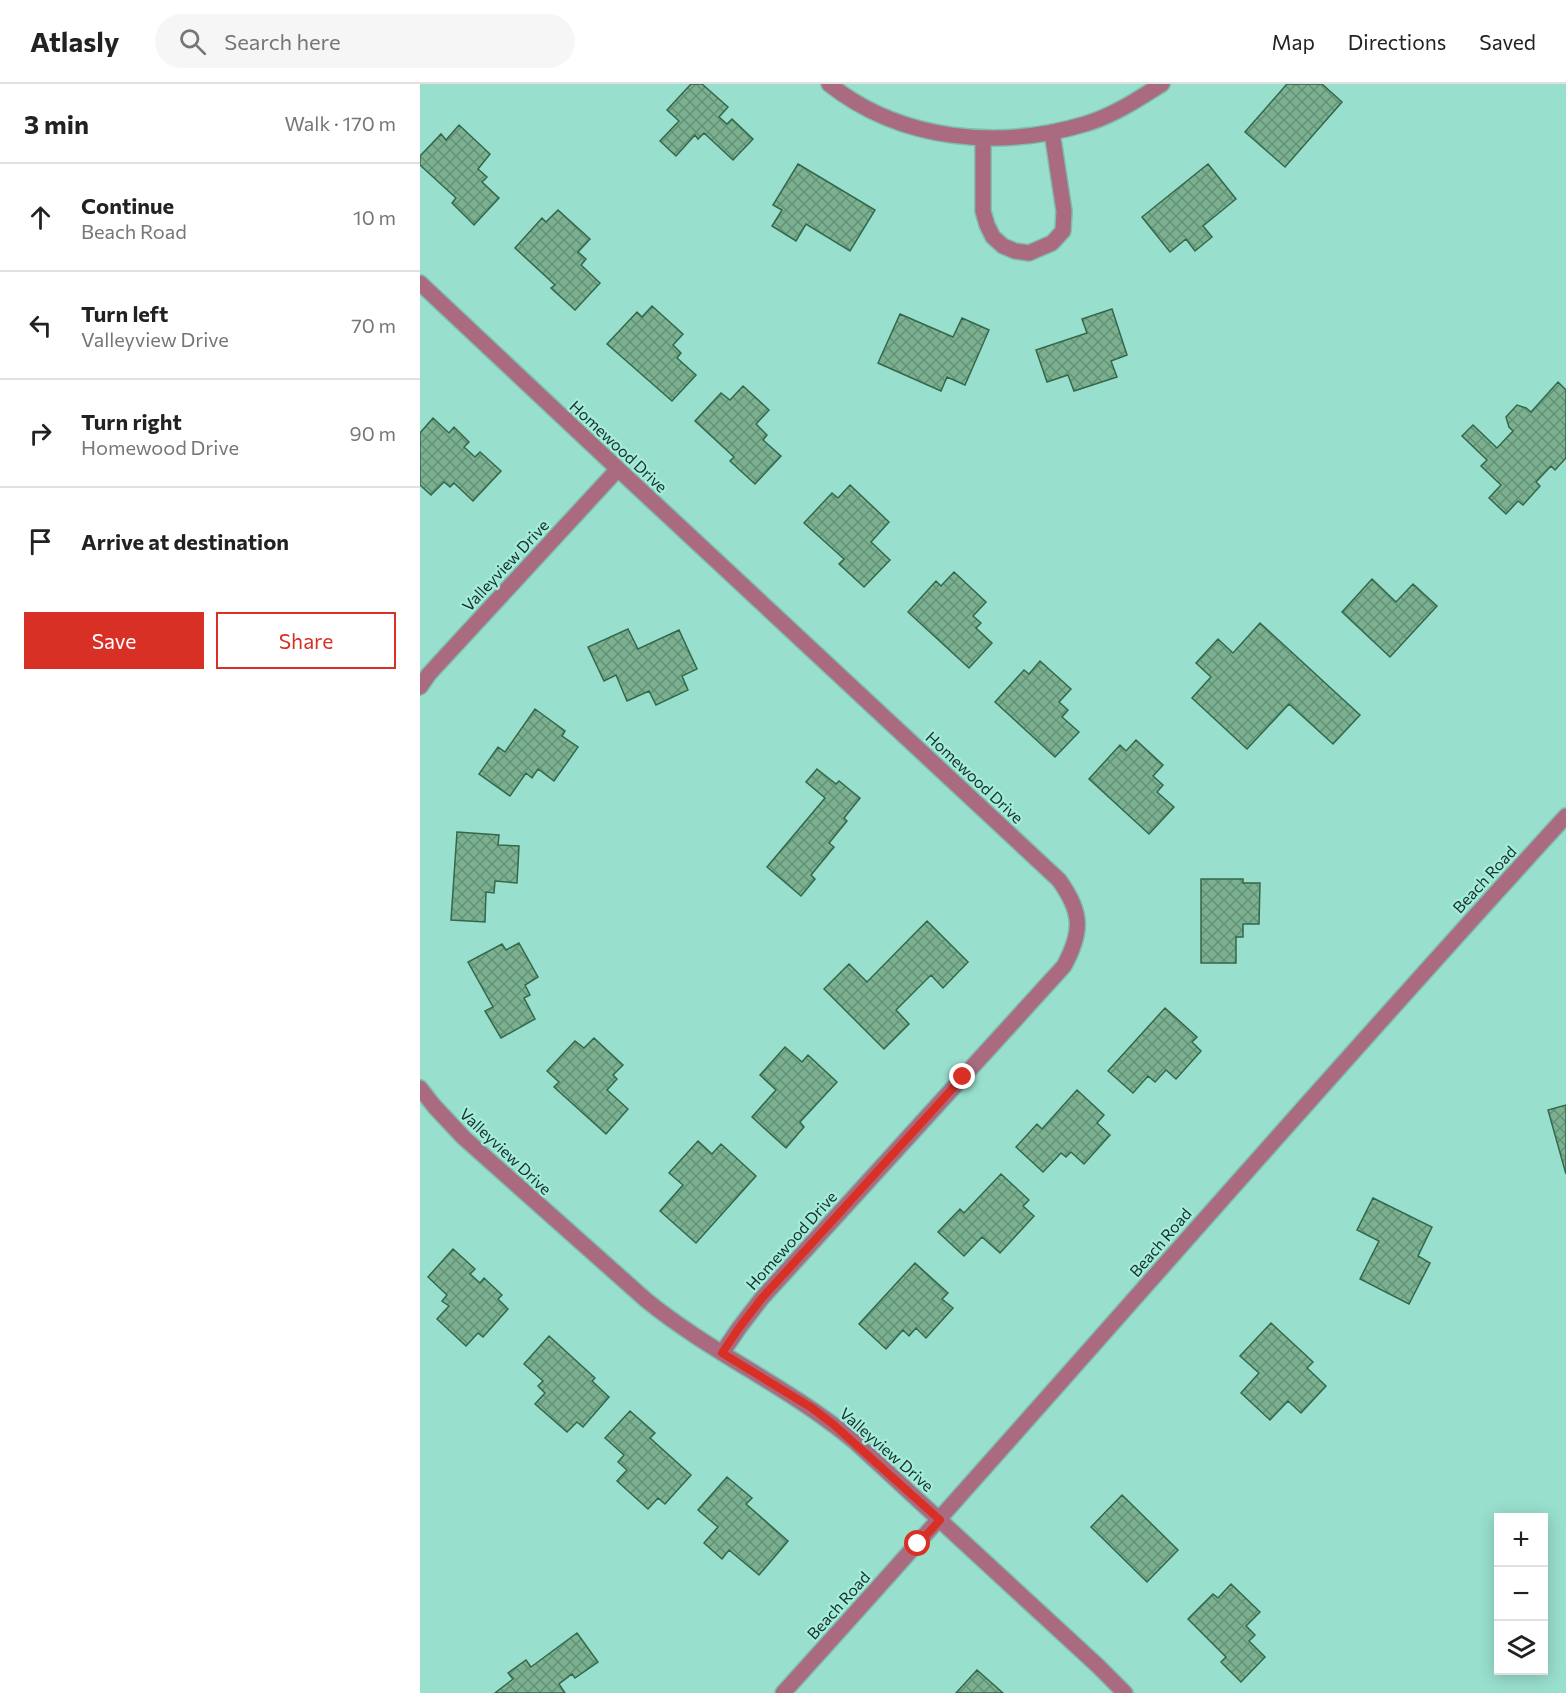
<!DOCTYPE html>
<html lang="en">
<head>
<meta charset="utf-8">
<style>
	:root { --surface:#fff; --page:#f6f6f6; --text:#222; --muted:#767676; --line:#e0e0e0; --accent:#d93025 }
	body { margin:0; font-family:Commissioner,sans-serif; background:var(--page); color:var(--text) }
	.controls { position:absolute; right:18px; bottom:18px; display:grid; overflow:hidden; border-radius:0px; box-shadow:0 3px 15px #0003 }
	.controls button { width:54px; height:54px; display:grid; place-items:center; padding:0; border:0; border-bottom:2px solid var(--line); background:var(--surface); color:var(--text); font:30px sans-serif }
	.stop { position:absolute; width:18px; height:18px; margin:-14px; border:4px solid #d93025; border-radius:50%; background:#fff }
	.stop.end { background:#d93025; border-color:#fff; box-shadow:0 2px 6px #0008 }
	.list { margin:0; padding:0; list-style:none }
	h2 { display:flex; justify-content:space-between; align-items:center; height:78px; margin:0; padding:0 24px; font-size:26px }
	h2 small { font-size:20px; font-weight:400; color:var(--muted) }
	.list li { display:grid; grid-template-columns:39px 1fr auto; gap:18px; align-items:center; box-sizing:border-box; height:108px; padding:0 24px; border-top:2px solid var(--line) }
	.list b { display:block; font-size:22px; white-space:nowrap }
	.list p { margin:0; font-size:20px; white-space:nowrap; color:var(--muted) }
	.list em { font-size:20px; font-style:normal; color:var(--muted) }
	.actions { display:flex; gap:12px; padding:18px 24px }
	.actions a { flex:1; padding:14px 0; border:2px solid var(--accent); border-radius:0px; text-align:center; font-size:21px; color:var(--accent) }
	.actions .main { background:var(--accent); color:#fff }
	.icon { flex:none; width:33px; height:33px; fill:none; stroke:currentColor; stroke-width:2; stroke-linecap:round; stroke-linejoin:round }
	.map { position:relative; flex:none; width:1146px; height:1609px; overflow:hidden }
	header { display:flex; align-items:center; gap:36px; box-sizing:border-box; height:84px; padding:0 30px; background:var(--surface); border-bottom:2px solid var(--line) }
	header strong { font-size:28px }
	nav { display:flex; gap:33px; margin-inline-start:auto; font-size:21px }
	.search { width:420px; height:54px; background:var(--page); display:flex; align-items:center; gap:15px; box-sizing:border-box; padding:0 21px; border-radius:33px; color:var(--muted); font-size:22px }
	main { display:flex }
	aside { flex:1; background:var(--surface) }
	.map>svg:first-child { display:block }
</style>
</head>
<body>
<header>
<strong>Atlasly</strong>
<div class="search"><svg class="icon" aria-label="search" viewBox="0 0 24 24"><circle cx="10" cy="10" r="6"/><path d="M15 15l6 6"/></svg>Search here</div>
<nav><a>Map</a><a>Directions</a><a>Saved</a></nav>
</header>
<main>
<aside>
<h2>3 min<small>Walk · 170 m</small></h2>
<ul class="list">
<li><svg class="icon" aria-label="ahead" viewBox="0 0 24 24"><path d="M12 20V5M6 11l6-6 6 6"/></svg><div><b>Continue</b><p>Beach Road</p></div><em>10 m</em></li>
<li><svg class="icon" aria-label="left" viewBox="0 0 24 24"><path d="M17 20v-9H6M10 6l-5 5 5 5"/></svg><div><b>Turn left</b><p>Valleyview Drive</p></div><em>70 m</em></li>
<li><svg class="icon" aria-label="right" viewBox="0 0 24 24"><path d="M7 20v-9h11M14 6l5 5-5 5"/></svg><div><b>Turn right</b><p>Homewood Drive</p></div><em>90 m</em></li>
<li><svg class="icon" aria-label="arrive" viewBox="0 0 24 24"><path d="M6 21V4h12l-3 4 3 4H6"/></svg><div><b>Arrive at destination</b></div></li>
</ul>
<div class="actions"><a class="main">Save</a><a>Share</a></div>
</aside>
<div class="map">
<svg width="1146" height="1609" viewBox="0 0 1146 1609">
	<defs>
		<pattern id="building-cross-hatch" width="8" height="8" patternUnits="userSpaceOnUse" patternTransform="scale(1.5)"><rect width="8" height="8" fill="#7bb190"/><path d="M0 0l8 8M0 8l8-8" fill="none" stroke="#649176"/></pattern>
	</defs>
	<rect width="100%" height="100%" fill="#99dfce"/>
	<path fill="url(#building-cross-hatch)" stroke="#33684b" stroke-width="1.5" d="M271 0H282L308 23 299 33 307 40 312 35 333 55 313 76 284 49 278 55 275 51 256 72 240 57 259 37 247 26Z
		M867 0H902L922 18 865 83 825 48Z
		M39 41 70 70 58 85 67 93 62 98 79 114 54 141 32 119 36 114 0 81V72L21 50 26 56Z
		M378 80 455 126 430 167 386 140 376 157 352 142 362 126 353 121Z
		M788 80 816 115 783 142 792 153 775 167 766 155 750 168 722 133Z
		M138 126 170 155 158 168 166 175 161 181 180 199 155 226 131 204 135 201 95 164 122 134 126 138Z
		M232 222 263 250 253 261 261 269 257 274 276 291 252 317 187 260 217 228 222 233Z
		M692 225 707 271 691 277 697 293 654 307 648 291 627 298 616 266 667 249 662 235Z
		M480 230 533 253 542 234 569 246 545 301 527 293 521 307 458 279Z
		M1138 298 1146 306V374L1135 386 1131 382 1116 398 1120 402 1103 421 1098 417 1086 430 1069 414 1081 401 1061 382 1067 376 1042 352 1053 341 1077 364 1093 347 1089 343 1086 333 1097 321 1106 324 1111 328Z
		M323 302 349 326 336 340 347 351 343 356 361 372 335 400 310 377 314 373 275 337 301 309 310 316Z
		M13 334 29 349 34 343 49 358 44 363 55 373 60 368 81 387 53 417 34 399 30 403 24 398 11 411 0 401V349Z
		M430 401 469 438 451 458 470 476 444 503 419 480 424 475 384 439 412 409 418 414Z
		M534 488 566 518 553 532 561 539 556 544 572 559 549 584 488 528 516 497 521 502Z
		M952 495 976 518 993 500 1017 522 970 573 922 528Z
		M840 539 940 631 913 660 869 620 827 665 772 614 791 593 776 579 798 555 813 569Z
		M208 545 218 565 259 546 277 585 262 592 268 606 236 621 229 607 207 617 196 591 184 597 168 563Z
		M620 577 651 605 639 618 648 626 642 633 659 648 635 673 575 618 604 586 609 590Z
		M115 625 145 647 142 652 158 663 134 697 118 685 112 694 106 689 90 712 59 690 78 663 85 668Z
		M716 656 743 681 733 692 743 701 737 708 754 723 729 750 669 695 700 661 706 667Z
		M397 685 416 700 419 697 440 714 424 734 427 737 409 759 414 763 391 791 395 795 381 812 347 783 405 714 386 698Z
		M37 748 79 751 78 761 99 762 97 799 75 797 74 809 66 808 65 838 31 836Z
		M781 795H823V799H840L839 840H823V853H816V879H781Z
		M507 837 548 878 523 904 511 891 476 926 489 940 464 965 404 905 429 880 447 898Z
		M99 859 118 893 105 901 110 911 104 914 115 935 81 954 65 927 73 923 48 878 82 860 86 866Z
		M745 924 777 953 772 958 781 967 756 995 746 986 735 998 728 992 713 1009 688 987Z
		M174 954 203 981 193 991 197 995 187 1006 208 1025 186 1050 134 1003 139 998 127 987 155 957 164 964Z
		M365 963 382 978 388 971 417 998 380 1038 384 1043 366 1064 332 1033 356 1006 340 991Z
		M657 1006 684 1031 677 1039 690 1051 664 1080 651 1068 646 1073 641 1069 623 1088 596 1063 617 1040 622 1045Z
		M1146 1021V1090L1128 1026Z
		M278 1057 292 1070 301 1060 336 1092 276 1159 240 1127 263 1101 249 1089Z
		M581 1090 609 1116 603 1122 614 1132 580 1169 562 1153 544 1172 518 1148 540 1125 544 1129Z
		M953 1114 1012 1143 998 1172 1010 1179 989 1220 940 1195 959 1157 937 1146Z
		M33 1165 55 1185 50 1190 60 1199 64 1194 82 1211 78 1215 88 1225 63 1253 58 1249 46 1262 17 1235 29 1222 22 1217 27 1211 8 1193Z
		M495 1179 528 1209 522 1215 533 1224 506 1254 496 1244 489 1252 483 1246 466 1265 439 1240Z
		M851 1239 893 1278 887 1284 906 1302 881 1329 868 1317 850 1336 821 1309 839 1289 820 1272Z
		M129 1252 175 1294 172 1297 189 1313 163 1343 157 1338 147 1348 115 1320 125 1309 118 1302 123 1297 104 1280Z
		M210 1327 235 1349 230 1354 271 1391 245 1420 238 1414 228 1425 197 1397 207 1386 198 1378 204 1371 185 1354Z
		M307 1393 332 1414 326 1420 368 1457 339 1491 309 1466 302 1475 284 1459 298 1443 278 1426Z
		M702 1411 758 1466 727 1498 671 1443Z
		M811 1500 840 1528 826 1542 835 1551 829 1557 845 1573 821 1598 801 1578 806 1573 768 1535 793 1510 798 1514Z
		M157 1549 178 1578 155 1594 152 1590 139 1600 145 1609H75L93 1595 88 1589 106 1576 111 1583Z
		M557 1586 583 1609H536Z"/>
	<g fill="none" stroke-linecap="round" stroke-linejoin="round">
		<defs>
			<path id="minor" d="M409 0C481 57 579 66 665 40 693 32 718 15 742 0
				M563 55V127L567 141 573 153 583 162 595 167 609 169 632 159 643 147 644 127 632 48
				M0 199 198 385 639 796C662 828 663 847 644 882L342 1214 319 1244 302 1269
				M0 603 9 590 198 385
				M0 1004 14 1022 44 1054 226 1216C291 1269 369 1303 434 1357L678 1582 705 1609
				M363 1609C626 1319 881 1021 1146 732"/>
		</defs>
		<use href="#minor" stroke="#7fbcad" stroke-width="18"/>
		<use href="#minor" stroke="#aa6b81" stroke-width="15"/>
	</g>
	<g fill="none" stroke-linecap="round" stroke-linejoin="round">
		<path stroke="#d93025" stroke-width="8" d="M498 1460 520 1436 414 1341 392 1324 302 1269 319 1244 342 1214 543 993"/>
	</g>
	<g text-anchor="middle" dominant-baseline="central" stroke-width="4.5" stroke-linejoin="round" paint-order="stroke">
		<g font-size="16" fill="#15322b" stroke="#a6ecdb">
			<text transform="translate(199 362) rotate(43)">Homewood Drive</text>
			<text transform="translate(85 481) rotate(-47)">Valleyview Drive</text>
			<text transform="translate(555 693) rotate(43)">Homewood Drive</text>
			<text transform="translate(1064 795) rotate(-47)">Beach Road</text>
			<text transform="translate(86 1067) rotate(43)">Valleyview Drive</text>
			<text transform="translate(371 1156) rotate(-48)">Homewood Drive</text>
			<text transform="translate(740 1158) rotate(-49)">Beach Road</text>
			<text transform="translate(467 1365) rotate(41)">Valleyview Drive</text>
			<text transform="translate(418 1521) rotate(-48)">Beach Road</text>
		</g>
	</g>
</svg>
<div class="controls">
<button>+</button>
<button>−</button>
<button><svg class="icon" aria-label="layers" viewBox="0 0 24 24"><path d="M12 4l9 5-9 5-9-5zM3 14l9 5 9-5"/></svg></button>
</div>
<div class="stop" style="left:498px;top:1460px"></div>
<div class="stop end" style="left:543px;top:993px"></div>
</div>
</main>
</body>
</html>
